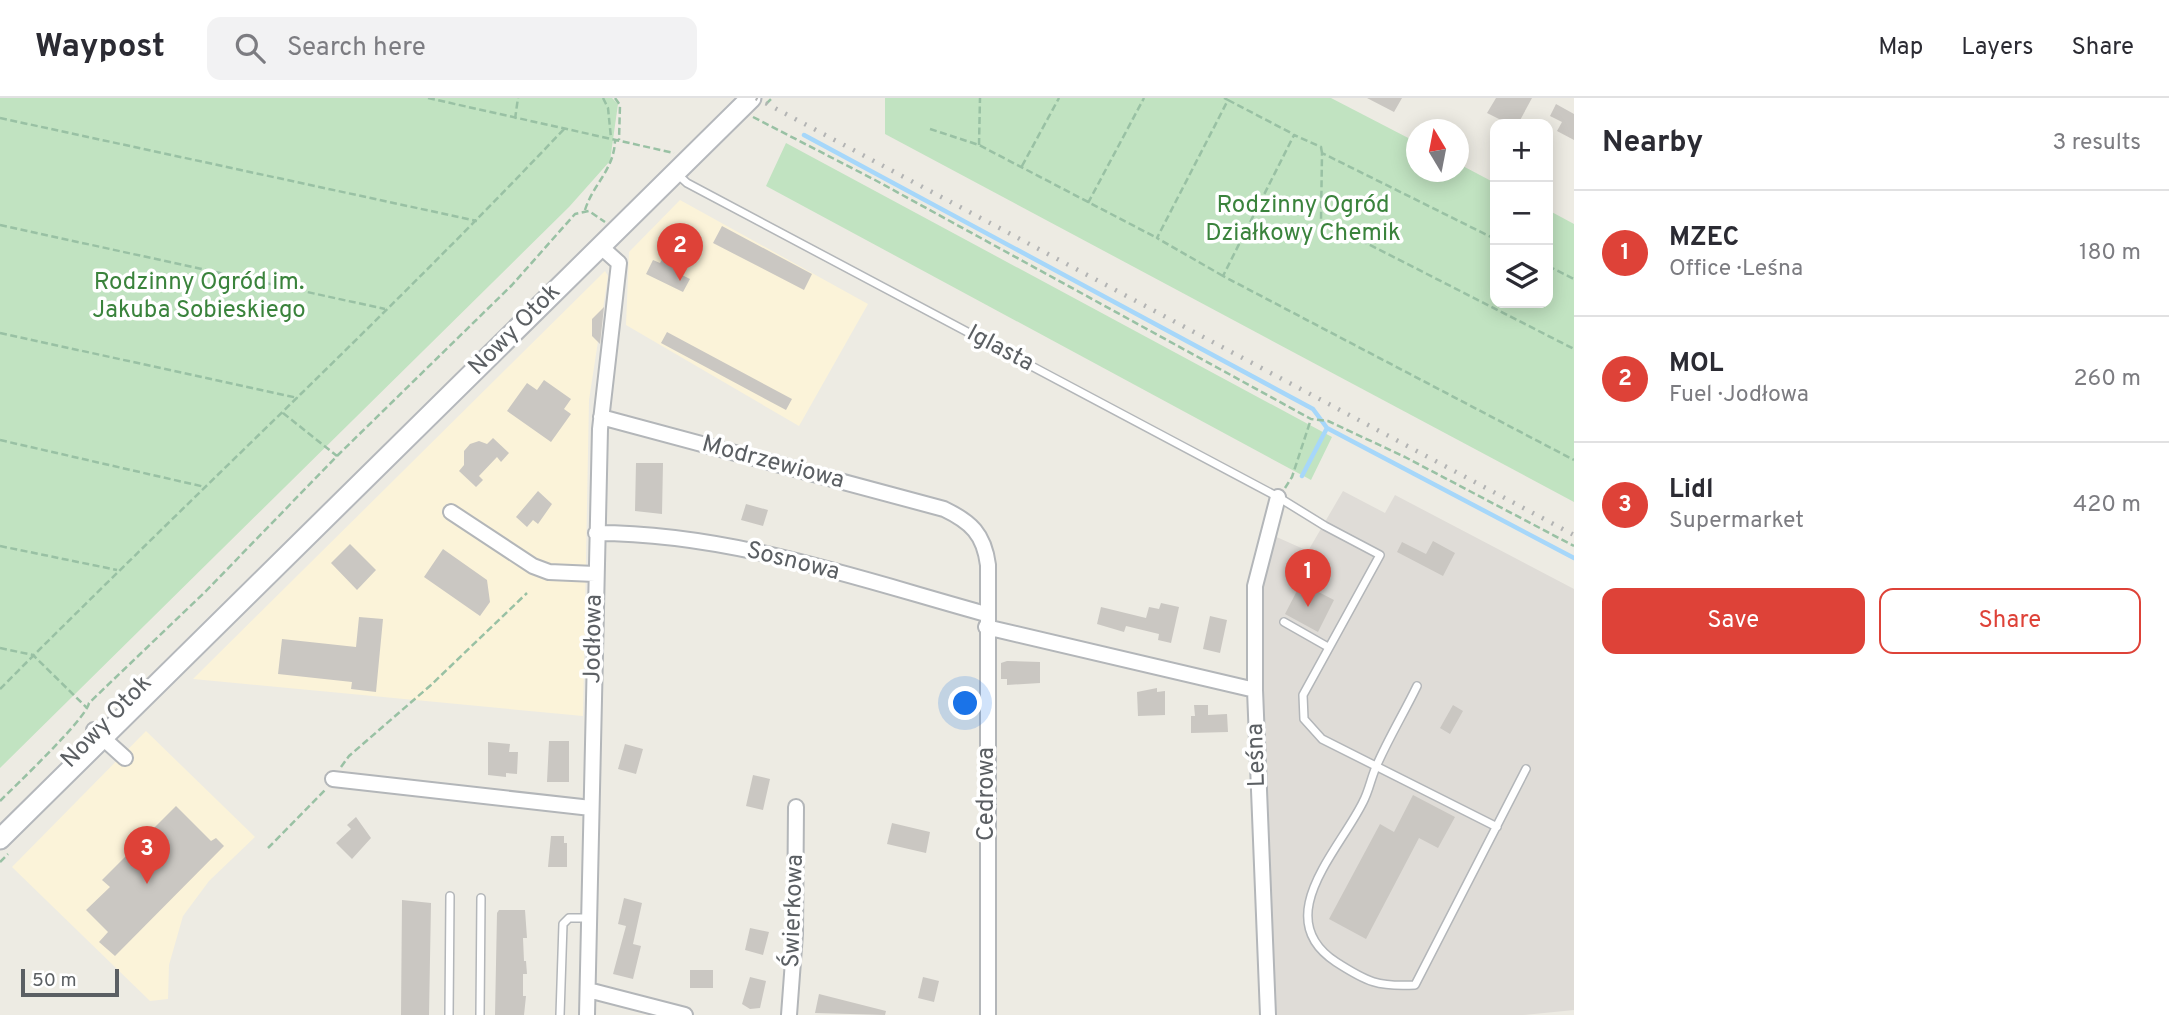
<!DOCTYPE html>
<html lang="en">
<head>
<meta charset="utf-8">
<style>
	:root { --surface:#fff; --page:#f2f2f3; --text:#2b2b33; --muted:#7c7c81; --line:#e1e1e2; --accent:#de4238 }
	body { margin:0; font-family:Overpass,sans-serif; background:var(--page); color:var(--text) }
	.controls { position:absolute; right:21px; top:21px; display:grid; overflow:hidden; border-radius:14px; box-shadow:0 4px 18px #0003 }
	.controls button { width:63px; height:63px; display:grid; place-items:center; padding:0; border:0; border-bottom:2px solid var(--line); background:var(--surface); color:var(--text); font:35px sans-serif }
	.compass { position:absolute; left:1406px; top:21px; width:63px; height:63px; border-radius:50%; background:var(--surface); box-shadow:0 4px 18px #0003; rotate:350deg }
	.scale { position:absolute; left:21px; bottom:18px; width:98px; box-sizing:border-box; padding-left:7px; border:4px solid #5b5f63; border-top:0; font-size:19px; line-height:24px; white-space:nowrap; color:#5b5f63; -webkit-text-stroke:5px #fff; paint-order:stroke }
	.you { position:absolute; left:966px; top:606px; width:24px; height:24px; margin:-18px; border:5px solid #fff; border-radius:50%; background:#1a73e8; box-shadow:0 0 0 10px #1a73e833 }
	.badge { display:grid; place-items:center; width:46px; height:46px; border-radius:50%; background:var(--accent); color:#fff; font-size:23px; font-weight:700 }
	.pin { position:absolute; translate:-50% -58px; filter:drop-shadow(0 2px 4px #0008) }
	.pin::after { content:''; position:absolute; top:37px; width:24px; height:21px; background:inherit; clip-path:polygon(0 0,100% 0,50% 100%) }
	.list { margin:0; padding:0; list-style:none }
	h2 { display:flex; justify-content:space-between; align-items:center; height:91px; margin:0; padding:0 28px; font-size:30px }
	h2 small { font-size:23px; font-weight:400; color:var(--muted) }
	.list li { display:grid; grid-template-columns:46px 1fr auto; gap:21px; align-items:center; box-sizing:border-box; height:126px; padding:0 28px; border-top:2px solid var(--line) }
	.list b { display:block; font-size:26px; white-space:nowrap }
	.list p { margin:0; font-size:23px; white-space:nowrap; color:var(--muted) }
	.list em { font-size:23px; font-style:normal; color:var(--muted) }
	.actions { display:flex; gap:14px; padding:21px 28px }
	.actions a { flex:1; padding:16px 0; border:2px solid var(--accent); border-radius:14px; text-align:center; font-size:24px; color:var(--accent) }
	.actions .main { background:var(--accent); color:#fff }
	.icon { flex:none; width:38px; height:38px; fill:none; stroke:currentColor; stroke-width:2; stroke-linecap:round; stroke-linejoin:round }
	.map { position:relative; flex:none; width:1574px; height:917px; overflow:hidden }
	header { display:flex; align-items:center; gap:42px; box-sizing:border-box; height:98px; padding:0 35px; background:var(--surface); border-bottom:2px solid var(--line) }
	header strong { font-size:33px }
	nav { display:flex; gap:38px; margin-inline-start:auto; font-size:24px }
	.search { width:490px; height:63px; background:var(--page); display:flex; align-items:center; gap:18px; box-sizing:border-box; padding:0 24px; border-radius:14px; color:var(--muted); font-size:26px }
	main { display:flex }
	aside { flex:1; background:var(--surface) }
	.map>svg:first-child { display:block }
</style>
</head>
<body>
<header>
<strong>Waypost</strong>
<div class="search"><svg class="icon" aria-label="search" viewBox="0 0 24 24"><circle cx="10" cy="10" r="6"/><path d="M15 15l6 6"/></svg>Search here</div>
<nav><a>Map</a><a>Layers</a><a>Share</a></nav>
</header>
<main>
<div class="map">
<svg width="1574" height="917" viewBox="0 0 1574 917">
	<rect width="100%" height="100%" fill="#edebe3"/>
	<path fill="#fbf3d9" d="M680 102 868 206 799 328 626 227 629 154Z
		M605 173 608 178 589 302 583 618 193 581Z
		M146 633 255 739 209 783 183 818 169 867 168 901 150 903 12 769Z"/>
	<path fill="#dfdcd7" d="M1343 393 1385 415 1395 397 1574 491V912L1523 917H1275L1258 494 1272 437 1308 453Z"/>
	<path fill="#c1e3c1" d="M0 0H612L618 6 610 63 569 109 0 670Z
		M885 0H1331L1416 44V74H1458L1459 66 1495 85V205H1548V112L1574 126V404L885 36Z
		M786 45 1332 339 1311 382 766 88Z"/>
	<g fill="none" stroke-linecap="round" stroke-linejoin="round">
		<path stroke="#a6d7fa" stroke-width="4.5" d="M804 37 1313 311 1327 330 1574 460
			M1302 378 1327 330"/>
	</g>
	<path fill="#cac7c2" d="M1367 0H1402L1394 14Z
		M1496 0H1532L1518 26H1509L1487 15Z
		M1556 6 1574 16V42L1557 33 1562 24 1550 18Z
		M722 128 812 176 804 192 713 145Z
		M676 136 697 148 682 177 690 181 683 194 646 176 653 162 660 165Z
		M604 209 600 246 592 238V221Z
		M667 234 792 301 786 312 661 245Z
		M544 282 571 301 564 311 571 316 551 344 507 313 527 285 537 292Z
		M493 340 509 355 501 364 497 359 479 378 483 382 476 389 459 373 464 367V353L470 346 479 343 487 346Z
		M636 365H663L662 416 635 413Z
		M538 393 552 406 538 426 533 422 527 429 516 419Z
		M746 406 768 412 763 428 741 422Z
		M1433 443 1455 455 1443 478 1397 454 1402 444 1426 456Z
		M350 446 376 472 357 492 331 465Z
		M443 451 487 482 490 504 480 518 424 479Z
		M1301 485 1334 502 1318 534 1285 516Z
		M1161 505 1179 509 1171 545 1158 542 1159 536 1126 528 1124 534 1097 526 1101 509 1146 520 1149 509 1159 511Z
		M1210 518 1227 522 1220 555 1203 551Z
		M359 519 383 521 376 594 351 591 352 584 278 576 282 541 356 549Z
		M1007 563 1040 564V585L1007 587V581H1001V565Z
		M1157 590V594L1165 593V617L1138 618 1137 594Z
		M1194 607H1208V617L1227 616 1228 634 1191 635V618H1195Z
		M1453 607 1463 613 1450 636 1440 630Z
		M549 643H569V684H547Z
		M488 644 510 646 509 654H518L517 676 506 675V679L488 677Z
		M625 646 643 651 636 676 618 671Z
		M753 677 770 681 763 712 746 708Z
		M1413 697 1455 719 1438 750 1419 740 1366 841 1329 821 1380 726 1394 734Z
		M176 708 211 743 216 740 224 748 115 858 99 844 108 834 86 812 110 789 102 782Z
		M356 719 371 740 352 761 336 745 351 731 347 727Z
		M892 725 930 734 926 755 887 746Z
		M551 738H564V745H567V769H548Z
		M624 800 642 805 633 846 641 848 633 881 613 876 626 828 618 826Z
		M402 802 431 805 429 917H401Z
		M499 812H525L527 840H523L524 863H526L527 876H523V898H526L524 917H495L497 815Z
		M750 830 769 834 763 857 745 852Z
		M690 872H713V890H690Z
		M750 879 766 883 760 910 750 911 742 906Z
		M923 879 939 883 934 904 918 900Z
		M819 896 886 913 885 917 815 915Z"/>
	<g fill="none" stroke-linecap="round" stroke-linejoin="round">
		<defs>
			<path id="service" d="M676 75 687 85 1278 399 1325 428 1380 457 1303 597 1304 621 1322 641 1497 729
				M1284 524 1328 549
				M1417 588C1404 615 1388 641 1376 669 1371 680 1369 693 1363 704 1339 753 1269 820 1336 864 1367 884 1378 889 1415 887L1526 671
				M449 917 450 798
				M480 917 481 800
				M560 917 563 826 569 820H588"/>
			<path id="minor" d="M601 319 944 411C971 424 984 436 988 467V917
				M451 414 533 468 549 474 595 476
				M596 435C730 435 859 481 986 516
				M986 529 1255 592
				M94 632 125 660
				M333 681 591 710
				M588 892 685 917
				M587 917 600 331 619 165 600 148
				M789 917 795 836 796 709
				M1268 917 1255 592V488L1278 399"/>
			<path id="secondary" d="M0 741 751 0"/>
		</defs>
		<use href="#service" stroke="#b3b6b9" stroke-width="10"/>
		<use href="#minor" stroke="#b3b6b9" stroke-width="18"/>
		<use href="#secondary" stroke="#b5b8bc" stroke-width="23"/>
		<path stroke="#99c1a4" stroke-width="2.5" stroke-dasharray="7 3.5" stroke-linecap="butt" d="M428 0 674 55
			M603 0 608 10 611 40
			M615 0 620 7 619 42
			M1228 2 1293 36
			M766 6 772 0
			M753 19 875 82 1311 321 1328 323 1405 359 1574 448
			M0 20 477 123
			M515 21 518 0
			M930 31 979 47 1157 140
			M979 47 980 0
			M1322 55 1321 49 1294 37 1223 178 1574 362
			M1022 68 1059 0
			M1088 105 1144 0
			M585 112C593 86 615 71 615 41
			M0 127 385 211
			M1495 141 1322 55 1321 122 1574 251
			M1548 168 1574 181
			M1223 178 1157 140 1228 2 1224 0
			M0 235 298 300
			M283 315 337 358
			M0 342 205 389
			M1285 390 1292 379 1311 321
			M0 448 117 472
			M0 550 33 557 87 610
			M0 591C187 403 382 223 565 30
			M341 669 349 658 431 587 527 495
			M0 703C15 688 87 620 89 605L206 493 337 358 512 187 575 116 589 113 605 124
			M268 750 325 692
			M0 764 8 756"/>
		<use href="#service" stroke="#fff" stroke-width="7"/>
		<use href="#minor" stroke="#fff" stroke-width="14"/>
		<use href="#secondary" stroke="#fff" stroke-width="19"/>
		<path stroke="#b3b4b4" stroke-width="4.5" stroke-dasharray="2 9" stroke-linecap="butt" d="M756 0 1574 437"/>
	</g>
	<g text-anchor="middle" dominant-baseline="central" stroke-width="7" stroke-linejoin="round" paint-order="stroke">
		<g font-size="24" fill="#3a833c" stroke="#fff">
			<text x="1303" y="108">Rodzinny Ogród<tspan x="1303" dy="28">Działkowy Chemik</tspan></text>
			<text x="199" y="185">Rodzinny Ogród im.<tspan x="199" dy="28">Jakuba Sobieskiego</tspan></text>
		</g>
		<g font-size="24" fill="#5b5f63" stroke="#fff">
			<text transform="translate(515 232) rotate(-45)">Nowy Otok</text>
			<text transform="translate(1000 251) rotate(28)">Iglasta</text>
			<text transform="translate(773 365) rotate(15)">Modrzewiowa</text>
			<text transform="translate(793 464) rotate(14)">Sosnowa</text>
			<text transform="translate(594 541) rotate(-89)">Jodłowa</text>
			<text transform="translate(107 624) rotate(-46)">Nowy Otok</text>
			<text transform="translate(1257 657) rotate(-92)">Leśna</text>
			<text transform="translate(987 696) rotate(-90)">Cedrowa</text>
			<text transform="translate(794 813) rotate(-88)">Świerkowa</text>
		</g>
	</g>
</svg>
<div class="controls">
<button>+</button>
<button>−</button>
<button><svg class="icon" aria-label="layers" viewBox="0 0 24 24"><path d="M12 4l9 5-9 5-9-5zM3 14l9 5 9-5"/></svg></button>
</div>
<svg class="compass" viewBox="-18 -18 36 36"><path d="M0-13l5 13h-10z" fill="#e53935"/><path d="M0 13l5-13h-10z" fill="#7c7c81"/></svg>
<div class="scale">50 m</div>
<div class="you"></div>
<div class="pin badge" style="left:1308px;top:509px">1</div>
<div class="pin badge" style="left:680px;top:183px">2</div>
<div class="pin badge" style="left:147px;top:786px">3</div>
</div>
<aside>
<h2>Nearby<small>3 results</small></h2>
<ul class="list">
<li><span class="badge">1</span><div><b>MZEC</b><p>Office · Leśna</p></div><em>180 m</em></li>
<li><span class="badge">2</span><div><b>MOL</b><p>Fuel · Jodłowa</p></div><em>260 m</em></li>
<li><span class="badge">3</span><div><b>Lidl</b><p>Supermarket</p></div><em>420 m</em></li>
</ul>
<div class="actions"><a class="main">Save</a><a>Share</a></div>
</aside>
</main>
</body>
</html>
